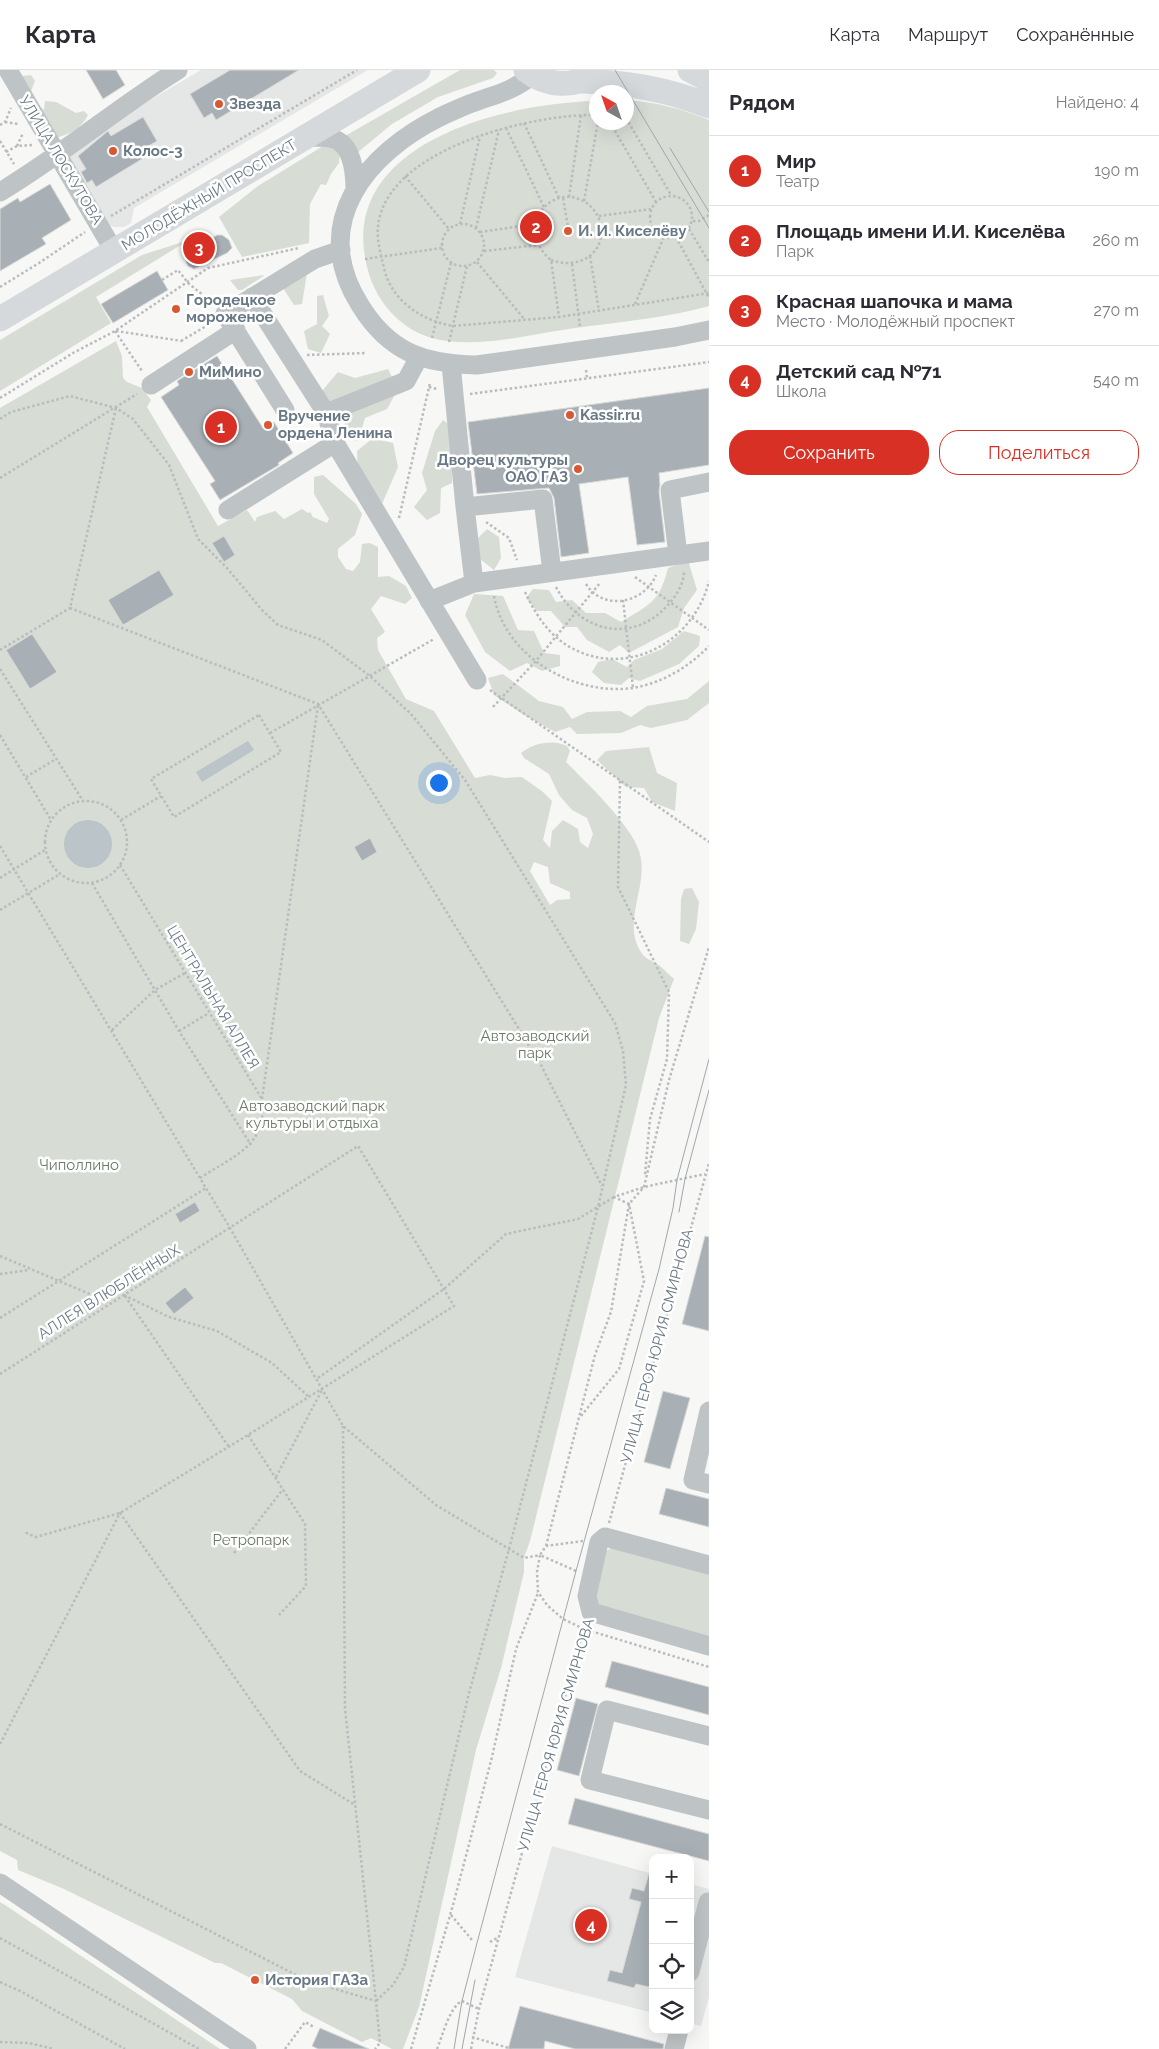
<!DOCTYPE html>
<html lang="ru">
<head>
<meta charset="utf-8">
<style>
	:root { --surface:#fff; --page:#f7f7f7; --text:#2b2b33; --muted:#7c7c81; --line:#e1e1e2; --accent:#d93025 }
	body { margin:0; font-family:Raleway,sans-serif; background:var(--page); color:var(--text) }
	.controls { position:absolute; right:15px; bottom:15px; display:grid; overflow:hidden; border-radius:10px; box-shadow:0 5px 20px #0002 }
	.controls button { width:45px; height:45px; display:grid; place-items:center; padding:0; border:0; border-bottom:1px solid var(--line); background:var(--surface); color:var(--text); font:25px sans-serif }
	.compass { position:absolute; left:589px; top:15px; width:45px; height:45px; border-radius:50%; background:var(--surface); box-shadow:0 5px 20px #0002; rotate:320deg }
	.you { position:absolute; left:438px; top:712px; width:18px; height:18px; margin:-12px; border:4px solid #fff; border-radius:50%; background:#1a73e8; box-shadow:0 0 0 8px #1a73e833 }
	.badge { display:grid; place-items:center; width:32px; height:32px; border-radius:50%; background:var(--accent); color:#fff; font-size:16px; font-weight:700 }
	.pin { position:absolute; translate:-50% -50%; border:2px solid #fff; box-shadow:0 1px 5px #0006 }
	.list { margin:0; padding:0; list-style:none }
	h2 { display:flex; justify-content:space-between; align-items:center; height:65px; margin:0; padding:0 20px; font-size:21px }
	h2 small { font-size:16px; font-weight:400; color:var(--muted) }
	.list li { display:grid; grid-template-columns:32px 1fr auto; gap:15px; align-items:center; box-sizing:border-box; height:70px; padding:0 20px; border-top:1px solid var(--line) }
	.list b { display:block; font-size:19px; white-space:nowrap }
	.list p { margin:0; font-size:16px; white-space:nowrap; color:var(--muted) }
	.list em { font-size:16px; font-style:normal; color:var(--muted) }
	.actions { display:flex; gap:10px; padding:15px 20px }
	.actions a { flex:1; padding:11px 0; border:1px solid var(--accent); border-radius:20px; text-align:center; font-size:18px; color:var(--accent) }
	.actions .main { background:var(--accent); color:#fff }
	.icon { flex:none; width:28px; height:28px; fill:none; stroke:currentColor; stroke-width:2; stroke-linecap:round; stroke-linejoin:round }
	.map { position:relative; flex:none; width:709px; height:1979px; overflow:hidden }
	header { display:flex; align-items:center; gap:30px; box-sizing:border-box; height:70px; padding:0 25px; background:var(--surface); border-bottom:1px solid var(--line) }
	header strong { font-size:24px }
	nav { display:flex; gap:28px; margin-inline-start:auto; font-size:18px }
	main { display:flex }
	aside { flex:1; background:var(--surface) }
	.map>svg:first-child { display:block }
</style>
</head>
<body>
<header>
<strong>Карта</strong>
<nav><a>Карта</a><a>Маршрут</a><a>Сохранённые</a></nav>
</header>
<main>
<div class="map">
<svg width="709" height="1979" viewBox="0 0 709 1979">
	<rect width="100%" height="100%" fill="#f7f7f5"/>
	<path fill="#e5e6e6" d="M201 0H368L134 138 131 153 124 157H114L106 154 62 82Z
		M552 1776 653 1804V1943L515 1907Z
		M690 1814 709 1819V1927L701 1956 690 1953Z"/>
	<path fill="#d7dcd4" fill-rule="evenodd" d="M460 0H494L497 3 493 8 438 27 392 54 357 83 351 70 345 66Z
		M31 5 35 11 31 21 39 36 44 40 45 31 56 32 76 43 84 41 88 45C81 59 69 65 54 68L22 6Z
		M627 30C656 32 682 39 709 50V236C665 248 620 252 575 258 532 264 474 280 432 268 403 260 380 236 370 207 327 76 501 33 596 31V52H626Z
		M331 74 340 81 339 93 331 104 326 115 321 114 310 134 309 173 242 187 219 147 258 116 323 76Z
		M189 170 96 227 111 253 0 321V270L142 185Z
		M307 203 302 234 294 235 283 218Z
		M265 205 242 220H238L230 210Z
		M323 225 329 246 322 256 330 264 321 283 308 279 304 261 317 254V226Z
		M116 271 122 286 123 308 127 312 142 318 151 330 147 337 218 456 247 440 255 452 257 447 275 441 284 449 302 439 308 443 310 442 313 447 327 453 329 449 314 424V407L323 405 356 434 362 444 355 465 338 479V487L346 499 353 501 360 492 362 474 370 473 378 477V507L389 506 406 516 412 528 405 534 381 526 371 539 385 562 377 568 378 580 406 629 434 641 475 708 490 705 505 708 522 707 543 722 552 731 543 770 550 778 552 761 563 750 578 759 580 772 588 778 593 764 587 748 572 740 559 725 549 704 524 688 521 683C534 673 552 669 567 676L570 681 566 692C586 712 631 755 639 781 651 815 618 855 644 886 648 890 655 892 660 896 665 900 669 905 674 909L659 948 530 1471 524 1488V1502L501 1598 476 1680 419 1937 403 1979H392L371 1968 362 1972 302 1941 292 1929 221 1893H215L64 1819 18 1800 17 1790 0 1781V338ZM534 792 548 797 550 813 570 822V829L557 830 550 835 530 801Z
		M388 299 398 319 387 339 365 348 358 371 344 368V346L333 338 322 321 338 302 355 308Z
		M443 350 455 359 452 413 441 418 440 443 427 450 414 437 427 420 422 403 435 361Z
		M373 368 393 373 398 397 382 434 358 407 357 381Z
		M487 459 499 467 501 488 494 500 480 489 478 468Z
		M688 490 697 520 684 538 678 557 629 583 620 575 609 582 587 570 577 557H565L551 541H537L526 528 533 519 549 520 556 532 572 530 586 543H605L621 552C650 534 659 533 668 498Z
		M474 524 503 526 518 560 534 561 544 583 560 585V596L542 601 527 593 510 601 485 582 465 545Z
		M684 561 700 566 699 576 679 594 640 611 629 608 621 615 604 613 592 602 598 592 612 589 627 597 634 590 662 579Z
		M503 604 539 631 563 637 572 649 587 642 620 641 631 647 647 636 687 629 709 611V633L687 650 651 658 640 655 621 663 577 664 570 657 555 662 521 643 494 625 488 608Z
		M649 677 657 703 677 713 675 741 652 732 644 718 626 717 597 690 606 681Z
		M692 818 699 832 696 859 689 874 680 871 681 829 684 819Z
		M611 1478 709 1499V1569L601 1540 592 1526 603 1483Z
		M0 1832 5 1835 220 1979H0Z"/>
	<path fill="#bac4c9" d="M248 671 254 680 202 712 196 702Z
		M64 774a24 24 0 1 1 48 0a24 24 0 1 1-48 0Z"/>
	<path fill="#a8b0b5" stroke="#d9d9d7" d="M86 0H116L125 15 103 29Z
		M230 0H299L216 50 212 43 204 48 190 24Z
		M143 47 157 71 138 82 142 89 96 117 92 110 87 113 81 102 86 99 78 86 108 61 111 66Z
		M50 114 71 150 42 168 46 174 0 201V139L18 128 20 132Z
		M217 165H222L229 170 232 178 227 183 194 199 188 196 186 192 187 187Z
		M157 201 168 220 113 253 101 234Z
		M217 286 263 358 274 352 293 383 278 393 279 395 220 430 210 414 215 411 161 327 179 315 177 311Z
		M709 318V395L659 403 660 415 659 421 665 472 637 475 628 407 579 414 589 483 561 487 554 428 549 418 477 424 468 352Z
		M224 466 235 485 224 492 212 473Z
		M159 500 174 525 123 555 108 530Z
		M32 564 57 602 30 619 6 580Z
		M370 768 377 782 362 791 354 777Z
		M195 1132 200 1141 180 1153 175 1144Z
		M705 1166 709 1167V1261L682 1254Z
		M185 1217 194 1228 174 1244 165 1233Z
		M663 1321 690 1328 670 1399 644 1392Z
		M666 1418 709 1429V1457L659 1444Z
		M612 1591 709 1617V1645L605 1617Z
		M576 1628 598 1634 579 1706 557 1700Z
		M575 1728 709 1764V1791L568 1754Z
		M649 1803 653 1804V1903L649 1917 636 1914 634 1918 607 1911 610 1900 622 1903 641 1832 629 1829 632 1818 644 1821Z
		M520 1936 664 1974 663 1979H575L545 1971 544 1979H508Z
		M320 1958 369 1979H318L312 1976Z"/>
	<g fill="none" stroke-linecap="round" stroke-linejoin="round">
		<path stroke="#b9bcbe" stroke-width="2.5" stroke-dasharray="2.5 2.5" stroke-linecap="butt" d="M596 45C533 44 394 77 379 150 375 167 381 185 385 202 394 233 424 251 453 256L559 247 709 223
			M626 48 671 125
			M5 52 18 54
			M610 52 656 132
			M524 53 559 128
			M0 55 5 52 11 38
			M506 58 544 137
			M0 71 14 94
			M17 76 23 63
			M6 82 17 76 33 75
			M405 106 449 159
			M650 147a21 21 0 1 1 42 0a21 21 0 1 1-42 0Z
			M569 127 581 45
			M563 128 568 157
			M584 131 598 52
			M111 146 357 0
			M599 146 652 139
			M693 151H699L709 145
			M442 175a21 21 0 1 1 42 0a21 21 0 1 1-42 0Z
			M460 154 480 66
			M476 158 499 60
			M689 159 709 192
			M480 162 535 154
			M601 165 654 159
			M676 167 709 228
			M484 181 538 175
			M590 186 599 241
			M365 189 442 178
			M551 190C576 199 604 187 601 157 600 148 595 140 588 134 553 108 512 158 551 190L559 247
			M477 192 525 250
			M572 194 580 257
			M162 210 178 200 188 213 214 234
			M0 217 39 193 85 162
			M635 234 664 167
			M115 261 142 301
			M116 261 182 271
			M432 268 451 193
			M181 271 213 252
			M449 272 467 196
			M307 285 366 283
			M586 300 587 308
			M429 317 437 319
			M470 324 709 292
			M0 328 73 283 115 261 208 198 299 178
			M116 338 70 538 318 634 540 993 602 1116
			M0 349 11 342 70 326 116 338 133 349 169 395 198 469 227 498 262 540 278 555 322 570 370 606 411 644 465 710 615 953 623 981 626 1015 598 1137 509 1479 469 1623 404 1897 393 1915 376 1931
			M0 408 137 324
			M399 448 430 313
			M486 452 509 468 517 490
			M635 507 709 560
			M586 514C603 542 645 533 656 505
			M556 517C579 562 632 575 668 535 676 526 684 514 684 501
			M525 522C535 543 547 563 568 576 625 610 694 573 709 511
			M494 526C505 587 574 626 633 618 662 613 689 597 709 576
			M623 530 633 618
			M0 580 70 538
			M0 599 83 731
			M490 620 709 772
			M493 637 535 592 600 513
			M259 645 281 682 174 747 151 709Z
			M270 663 434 569
			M0 665 51 750
			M26 707 56 689
			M620 711 618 817 669 922 667 989 650 1049 645 1105
			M45 772a41 41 0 1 1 82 0a41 41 0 1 1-82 0Z
			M121 750 161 726
			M0 776 230 1158 343 1356 436 1435 524 1488 540 1485 537 1502 538 1522 547 1535 563 1549 584 1559 709 1597
			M120 795 262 1029C268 1076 233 1086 200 1108
			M0 808 45 780
			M92 813 179 961 251 1075
			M0 840 60 804
			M112 960 155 920 185 903
			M179 961 209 943
			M262 1029 318 635
			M0 1186 111 1233
			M0 1204 29 1200
			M124 1225 169 1247 217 1261 272 1293 309 1327
			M125 1226 229 1377
			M0 1248 206 1118
			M0 1304 358 1076 454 1236 248 1365 120 1443 36 1467 24 1462
			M318 1308 444 1219 506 1164 578 1149 614 1127
			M581 1346 619 1299 644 1211 629 1134 614 1127 644 1117 705 1104
			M343 1356 345 1638 376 1931 380 1973 375 1979
			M248 1365 305 1454 306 1516 279 1545
			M276 1407 322 1320
			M609 1453 709 1093
			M546 1476 595 1285 611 1242 629 1134 644 1117 669 1010 709 877
			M234 1483 283 1419
			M576 1501 540 1485 546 1476 583 1471
			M0 1674 120 1443 300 1701 355 1735
			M0 1754 308 1911 376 1931
			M451 1845 472 1870
			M0 1868 199 1979
			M490 1872 499 1867
			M0 1912 20 1921 125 1979
			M472 1967 512 1979
			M0 1972 29 1973 54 1979
			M285 1979 305 1952 314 1957
			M411 1979 453 1835 492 1687 516 1579 538 1523
			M437 1979C442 1967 450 1936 462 1931L479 1939
			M471 1979 479 1939 584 1558"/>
		<path stroke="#bec3c6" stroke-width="19" d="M8 0 114 181
			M533 5C510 22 500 23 475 32 463 36 451 42 440 47 367 83 308 153 360 235 389 282 423 294 477 295L675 267 709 260
			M306 67C314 67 322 67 330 68 352 72 355 101 355 120
			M0 122C62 85 117 38 178 0
			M252 227 326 343 335 373 477 610
			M451 294 465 437 543 429 552 502
			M151 315 236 260
			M285 340 225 244 315 189 341 180
			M326 343 406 311 419 287
			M465 437 474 513
			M228 440 335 373
			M678 485 670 420 709 412
			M429 531 474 513 709 481
			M709 1341 693 1410 709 1414
			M709 1495 605 1467 599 1472 587 1526 591 1542 709 1576
			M709 1666 607 1640 590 1710 709 1740
			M0 1813 247 1979
			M690 1902 708 1832
			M674 1979 679 1960"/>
		<path stroke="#d5d9dc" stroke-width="25" d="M526 0C548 17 573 17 597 4
			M690 0 709 10
			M583 11C628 13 667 19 709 36
			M0 249 418 0"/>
		<path stroke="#a0a7ac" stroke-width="1" d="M615 0 709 158
			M670 78 709 142
			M679 1142 685 1109 709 1020
			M454 1979 462 1931 477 1873 576 1501 659 1199 673 1138 677 1110 709 989
			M462 1979 475 1910"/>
	</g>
	<g fill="#d95833" stroke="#fff" stroke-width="2">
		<circle cx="219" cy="34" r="5"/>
		<circle cx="113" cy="81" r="5"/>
		<circle cx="568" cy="161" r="5"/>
		<circle cx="176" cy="239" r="5"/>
		<circle cx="189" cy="302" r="5"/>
		<circle cx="570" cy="345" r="5"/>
		<circle cx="268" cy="355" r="5"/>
		<circle cx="578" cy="399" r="5"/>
		<circle cx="255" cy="1910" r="5"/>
	</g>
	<g text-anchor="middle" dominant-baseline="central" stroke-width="5" stroke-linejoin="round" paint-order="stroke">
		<g font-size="15" font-weight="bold" fill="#687884" stroke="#fff" text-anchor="start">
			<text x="229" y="34">Звезда</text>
			<text x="123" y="81">Колос-3</text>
			<text x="578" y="161">И. И. Киселёву</text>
			<text x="186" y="230">Городецкое<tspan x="186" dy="17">мороженое</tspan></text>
			<text x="199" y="302">МиМино</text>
			<text x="580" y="345">Kassir.ru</text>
			<text x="278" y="346">Вручение<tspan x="278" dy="17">ордена Ленина</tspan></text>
			<text x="568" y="390" text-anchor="end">Дворец культуры<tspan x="568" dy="17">ОАО ГАЗ</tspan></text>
			<text x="265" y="1910">История ГАЗа</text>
		</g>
		<g font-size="15" fill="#687884" stroke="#fff">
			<text transform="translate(61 90) rotate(59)">УЛИЦА ЛОСКУТОВА</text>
			<text transform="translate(209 125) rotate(-31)">МОЛОДЁЖНЫЙ ПРОСПЕКТ</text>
			<text transform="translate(213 927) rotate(59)">ЦЕНТРАЛЬНАЯ АЛЛЕЯ</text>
			<text transform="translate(109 1222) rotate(-32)">АЛЛЕЯ ВЛЮБЛЁННЫХ</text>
			<text transform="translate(657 1276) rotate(-75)">УЛИЦА ГЕРОЯ ЮРИЯ СМИРНОВА</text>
			<text transform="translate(556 1665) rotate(-74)">УЛИЦА ГЕРОЯ ЮРИЯ СМИРНОВА</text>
		</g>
		<g font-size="15" fill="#6b7b67" stroke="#fff">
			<text x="535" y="966">Автозаводский<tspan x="535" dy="17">парк</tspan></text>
			<text x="312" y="1036">Автозаводский парк<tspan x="312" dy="17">культуры и отдыха</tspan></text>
			<text x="79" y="1095">Чиполлино</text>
			<text x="251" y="1470">Ретропарк</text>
		</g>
	</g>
</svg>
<div class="controls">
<button>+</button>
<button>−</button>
<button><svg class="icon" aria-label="locate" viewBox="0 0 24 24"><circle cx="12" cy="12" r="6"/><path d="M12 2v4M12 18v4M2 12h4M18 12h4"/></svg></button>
<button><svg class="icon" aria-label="layers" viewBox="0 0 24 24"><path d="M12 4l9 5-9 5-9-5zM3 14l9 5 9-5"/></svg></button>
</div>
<svg class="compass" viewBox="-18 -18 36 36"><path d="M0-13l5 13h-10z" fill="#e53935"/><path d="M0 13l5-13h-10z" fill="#7c7c81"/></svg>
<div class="you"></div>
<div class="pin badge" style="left:221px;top:357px">1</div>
<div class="pin badge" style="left:536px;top:157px">2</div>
<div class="pin badge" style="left:199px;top:178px">3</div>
<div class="pin badge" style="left:591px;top:1855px">4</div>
</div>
<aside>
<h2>Рядом<small>Найдено: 4</small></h2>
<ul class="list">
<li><span class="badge">1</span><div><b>Мир</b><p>Театр</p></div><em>190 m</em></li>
<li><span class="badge">2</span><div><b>Площадь имени И.И. Киселёва</b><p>Парк</p></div><em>260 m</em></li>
<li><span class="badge">3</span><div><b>Красная шапочка и мама</b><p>Место · Молодёжный проспект</p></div><em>270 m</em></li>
<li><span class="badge">4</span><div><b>Детский сад №71</b><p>Школа</p></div><em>540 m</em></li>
</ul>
<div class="actions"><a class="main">Сохранить</a><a>Поделиться</a></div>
</aside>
</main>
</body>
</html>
